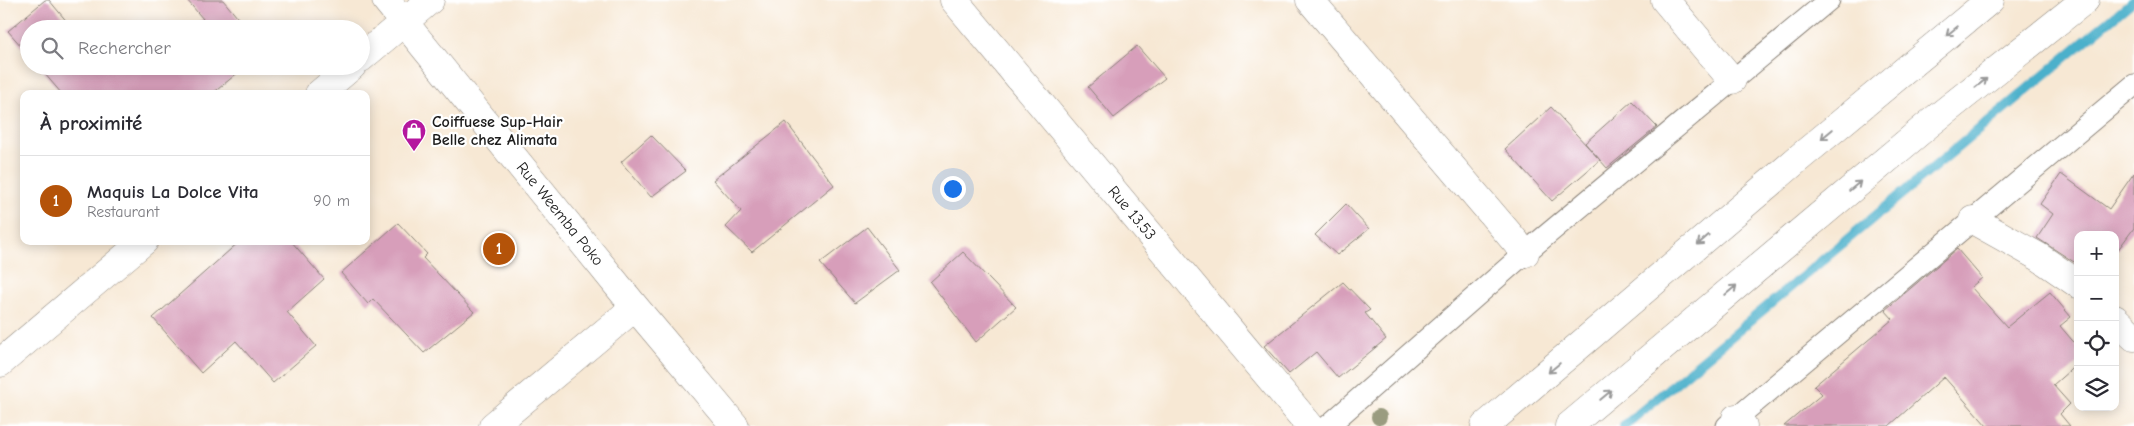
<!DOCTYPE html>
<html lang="fr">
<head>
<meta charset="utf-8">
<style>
	:root { --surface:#fff; --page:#f2f2f3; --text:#2b2b33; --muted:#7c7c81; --line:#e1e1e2; --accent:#b45309 }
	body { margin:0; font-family:"Comic Neue",sans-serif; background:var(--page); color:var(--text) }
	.controls { position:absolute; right:15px; bottom:15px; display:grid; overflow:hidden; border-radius:10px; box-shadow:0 2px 12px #0003 }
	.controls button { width:45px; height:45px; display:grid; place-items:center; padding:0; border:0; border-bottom:1px solid var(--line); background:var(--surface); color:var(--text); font:25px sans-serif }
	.you { position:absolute; left:952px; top:188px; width:18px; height:18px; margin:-12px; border:4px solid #fff; border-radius:50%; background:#1a73e8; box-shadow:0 0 0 8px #1a73e833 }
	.badge { display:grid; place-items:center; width:32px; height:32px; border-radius:50%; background:var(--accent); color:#fff; font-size:16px; font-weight:700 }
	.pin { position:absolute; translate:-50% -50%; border:2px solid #fff; box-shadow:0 1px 5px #0006 }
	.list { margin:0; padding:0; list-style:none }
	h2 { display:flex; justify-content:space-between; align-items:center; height:65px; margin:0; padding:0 20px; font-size:21px }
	h2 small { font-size:16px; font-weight:400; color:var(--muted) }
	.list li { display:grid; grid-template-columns:32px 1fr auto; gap:15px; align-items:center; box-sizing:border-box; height:90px; padding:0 20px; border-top:1px solid var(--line) }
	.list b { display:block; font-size:19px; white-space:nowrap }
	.list p { margin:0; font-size:16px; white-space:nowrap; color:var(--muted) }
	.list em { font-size:16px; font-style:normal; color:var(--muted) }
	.icon { flex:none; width:28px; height:28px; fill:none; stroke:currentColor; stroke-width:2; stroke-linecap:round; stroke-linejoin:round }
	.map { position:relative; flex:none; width:2134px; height:426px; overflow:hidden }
	.search { position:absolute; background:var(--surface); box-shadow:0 2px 12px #0003; left:20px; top:20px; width:350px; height:55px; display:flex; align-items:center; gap:12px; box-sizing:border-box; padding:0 18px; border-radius:28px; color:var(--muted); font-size:19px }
	.panel { position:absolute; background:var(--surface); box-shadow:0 2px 12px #0003; left:20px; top:90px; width:350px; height:155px; border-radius:10px }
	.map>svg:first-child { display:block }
</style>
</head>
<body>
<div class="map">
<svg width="2134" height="426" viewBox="0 0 2134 426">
	<rect width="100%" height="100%" fill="#fff"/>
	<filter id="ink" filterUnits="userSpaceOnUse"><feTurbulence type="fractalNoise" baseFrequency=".02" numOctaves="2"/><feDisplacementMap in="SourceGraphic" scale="10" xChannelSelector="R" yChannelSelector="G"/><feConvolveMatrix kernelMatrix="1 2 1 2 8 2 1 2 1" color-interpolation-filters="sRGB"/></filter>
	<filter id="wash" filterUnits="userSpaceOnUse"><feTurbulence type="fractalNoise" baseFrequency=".0096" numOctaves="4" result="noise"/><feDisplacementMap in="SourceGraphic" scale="20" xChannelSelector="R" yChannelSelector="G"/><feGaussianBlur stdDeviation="1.12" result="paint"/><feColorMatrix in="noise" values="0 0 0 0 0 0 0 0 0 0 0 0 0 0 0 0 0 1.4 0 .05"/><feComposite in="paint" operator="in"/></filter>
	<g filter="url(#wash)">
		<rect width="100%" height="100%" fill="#f7e8d4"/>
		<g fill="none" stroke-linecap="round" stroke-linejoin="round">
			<path stroke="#4cb0cb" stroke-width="10" d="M1624 426 2134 0"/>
		</g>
		<g id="blocks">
			<path fill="#d79eba" d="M45 0H49L73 29H29V55L8 31Z
				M187 0H223L247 29H190L203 19Z
				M1137 46 1165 78 1114 118 1088 87Z
				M38 66H246L212 94H62Z
				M1632 101 1657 127 1607 168 1585 143Z
				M1551 107 1600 160 1552 201 1505 149Z
				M786 122 834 185 752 252 726 227 741 211 713 180Z
				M651 135 686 171 651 197 621 162Z
				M2134 173V228L2117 251 2115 250V235H2078V257L2074 262 2037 238 2053 214 2040 204 2061 174 2109 209Z
				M1346 204 1369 229 1337 255 1315 235Z
				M398 223 427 254 423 258 474 312 424 353 373 299 368 304 341 273Z
				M867 227 900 270 855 303 820 263Z
				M240 241H291L324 279 287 312 316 346 273 383 236 341 201 373 153 318Z
				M1957 249 1982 278 1971 287 2007 327 2050 292 2071 317 2060 326 2078 347V363L2053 385 2070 404 2060 414 2070 426H1987L1944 377 1889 426H1784L1822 394 1814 386 1893 319 1885 310Z
				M963 252 1016 307 976 342 930 282Z
				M1343 282 1370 310 1365 313 1386 339 1338 378 1316 352 1289 374 1264 346Z"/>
		</g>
	</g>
	<g filter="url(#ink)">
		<use href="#blocks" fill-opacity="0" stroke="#8a8278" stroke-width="1"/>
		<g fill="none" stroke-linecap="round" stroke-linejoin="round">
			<defs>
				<path id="lane" d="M1328 426 1525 253 1829 0
					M1727 426 2134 85"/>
				<path id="street" d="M386 0 635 307 735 426
					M954 0 1310 426
					M1310 0 1525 253
					M1665 0 1732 80
					M361 58 430 0
					M319 94 352 66
					M1973 220 2039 257 2078 284
					M2115 319 2134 337
					M0 363 144 241
					M1736 418 1743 426
					M493 426 635 307"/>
				<path id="primary" d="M1485 426 1799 158 1990 0
					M1569 426 1929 124 2085 0"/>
			</defs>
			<use href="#lane" stroke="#8a8278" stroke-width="23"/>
			<use href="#street" stroke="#8a8278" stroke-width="29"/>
			<use href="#primary" stroke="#8a8278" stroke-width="29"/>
			<use href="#lane" stroke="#fff" stroke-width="21"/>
			<use href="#street" stroke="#fff" stroke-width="28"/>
			<use href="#primary" stroke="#fff" stroke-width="28"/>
		</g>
		<circle fill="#9a9c80" cx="1379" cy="417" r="8"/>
		<defs><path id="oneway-shaft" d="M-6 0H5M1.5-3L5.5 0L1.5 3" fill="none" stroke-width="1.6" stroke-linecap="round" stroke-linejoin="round" transform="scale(1.25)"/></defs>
		<g stroke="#999">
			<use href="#oneway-shaft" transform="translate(1952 31) rotate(141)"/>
			<use href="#oneway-shaft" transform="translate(1981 83) rotate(-38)"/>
			<use href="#oneway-shaft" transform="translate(1827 134) rotate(140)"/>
			<use href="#oneway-shaft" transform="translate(1855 186) rotate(-40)"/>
			<use href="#oneway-shaft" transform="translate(1703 240) rotate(139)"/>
			<use href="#oneway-shaft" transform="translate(1731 290) rotate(-40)"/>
			<use href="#oneway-shaft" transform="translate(1554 368) rotate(140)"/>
			<use href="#oneway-shaft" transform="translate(1606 395) rotate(-40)"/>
		</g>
	</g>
	<defs>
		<symbol id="shop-pin" viewBox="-11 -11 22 30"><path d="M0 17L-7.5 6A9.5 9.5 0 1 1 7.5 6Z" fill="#b5179e" stroke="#fff"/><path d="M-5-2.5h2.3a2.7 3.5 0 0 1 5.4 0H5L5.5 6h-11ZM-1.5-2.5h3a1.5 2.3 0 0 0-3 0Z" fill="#fff"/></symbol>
	</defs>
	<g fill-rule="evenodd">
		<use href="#shop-pin" x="400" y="117" width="28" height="38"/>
	</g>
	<g text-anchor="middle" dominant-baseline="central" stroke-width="4.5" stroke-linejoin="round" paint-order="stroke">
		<g font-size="16" font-weight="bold" fill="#1c1c1c" stroke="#fff" text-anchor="start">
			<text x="432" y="122">Coiffuese Sup-Hair<tspan x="432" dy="18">Belle chez Alimata</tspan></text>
		</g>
		<g font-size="16" fill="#1c1c1c" stroke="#fff">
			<text transform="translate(1132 213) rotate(50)">Rue 13.53</text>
			<text transform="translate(560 214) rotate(51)">Rue Weemba Poko</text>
		</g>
	</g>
</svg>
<div class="controls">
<button>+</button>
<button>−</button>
<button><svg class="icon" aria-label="locate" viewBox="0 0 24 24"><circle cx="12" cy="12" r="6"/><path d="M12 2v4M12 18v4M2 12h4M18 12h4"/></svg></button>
<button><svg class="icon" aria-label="layers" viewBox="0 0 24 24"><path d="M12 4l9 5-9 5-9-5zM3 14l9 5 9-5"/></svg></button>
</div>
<div class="you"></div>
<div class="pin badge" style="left:499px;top:249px">1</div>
<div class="search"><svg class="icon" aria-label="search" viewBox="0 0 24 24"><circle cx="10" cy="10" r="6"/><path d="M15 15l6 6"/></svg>Rechercher</div>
<section class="panel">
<h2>À proximité<small></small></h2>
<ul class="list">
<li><span class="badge">1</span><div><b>Maquis La Dolce Vita</b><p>Restaurant</p></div><em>90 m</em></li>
</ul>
</section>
</div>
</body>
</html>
